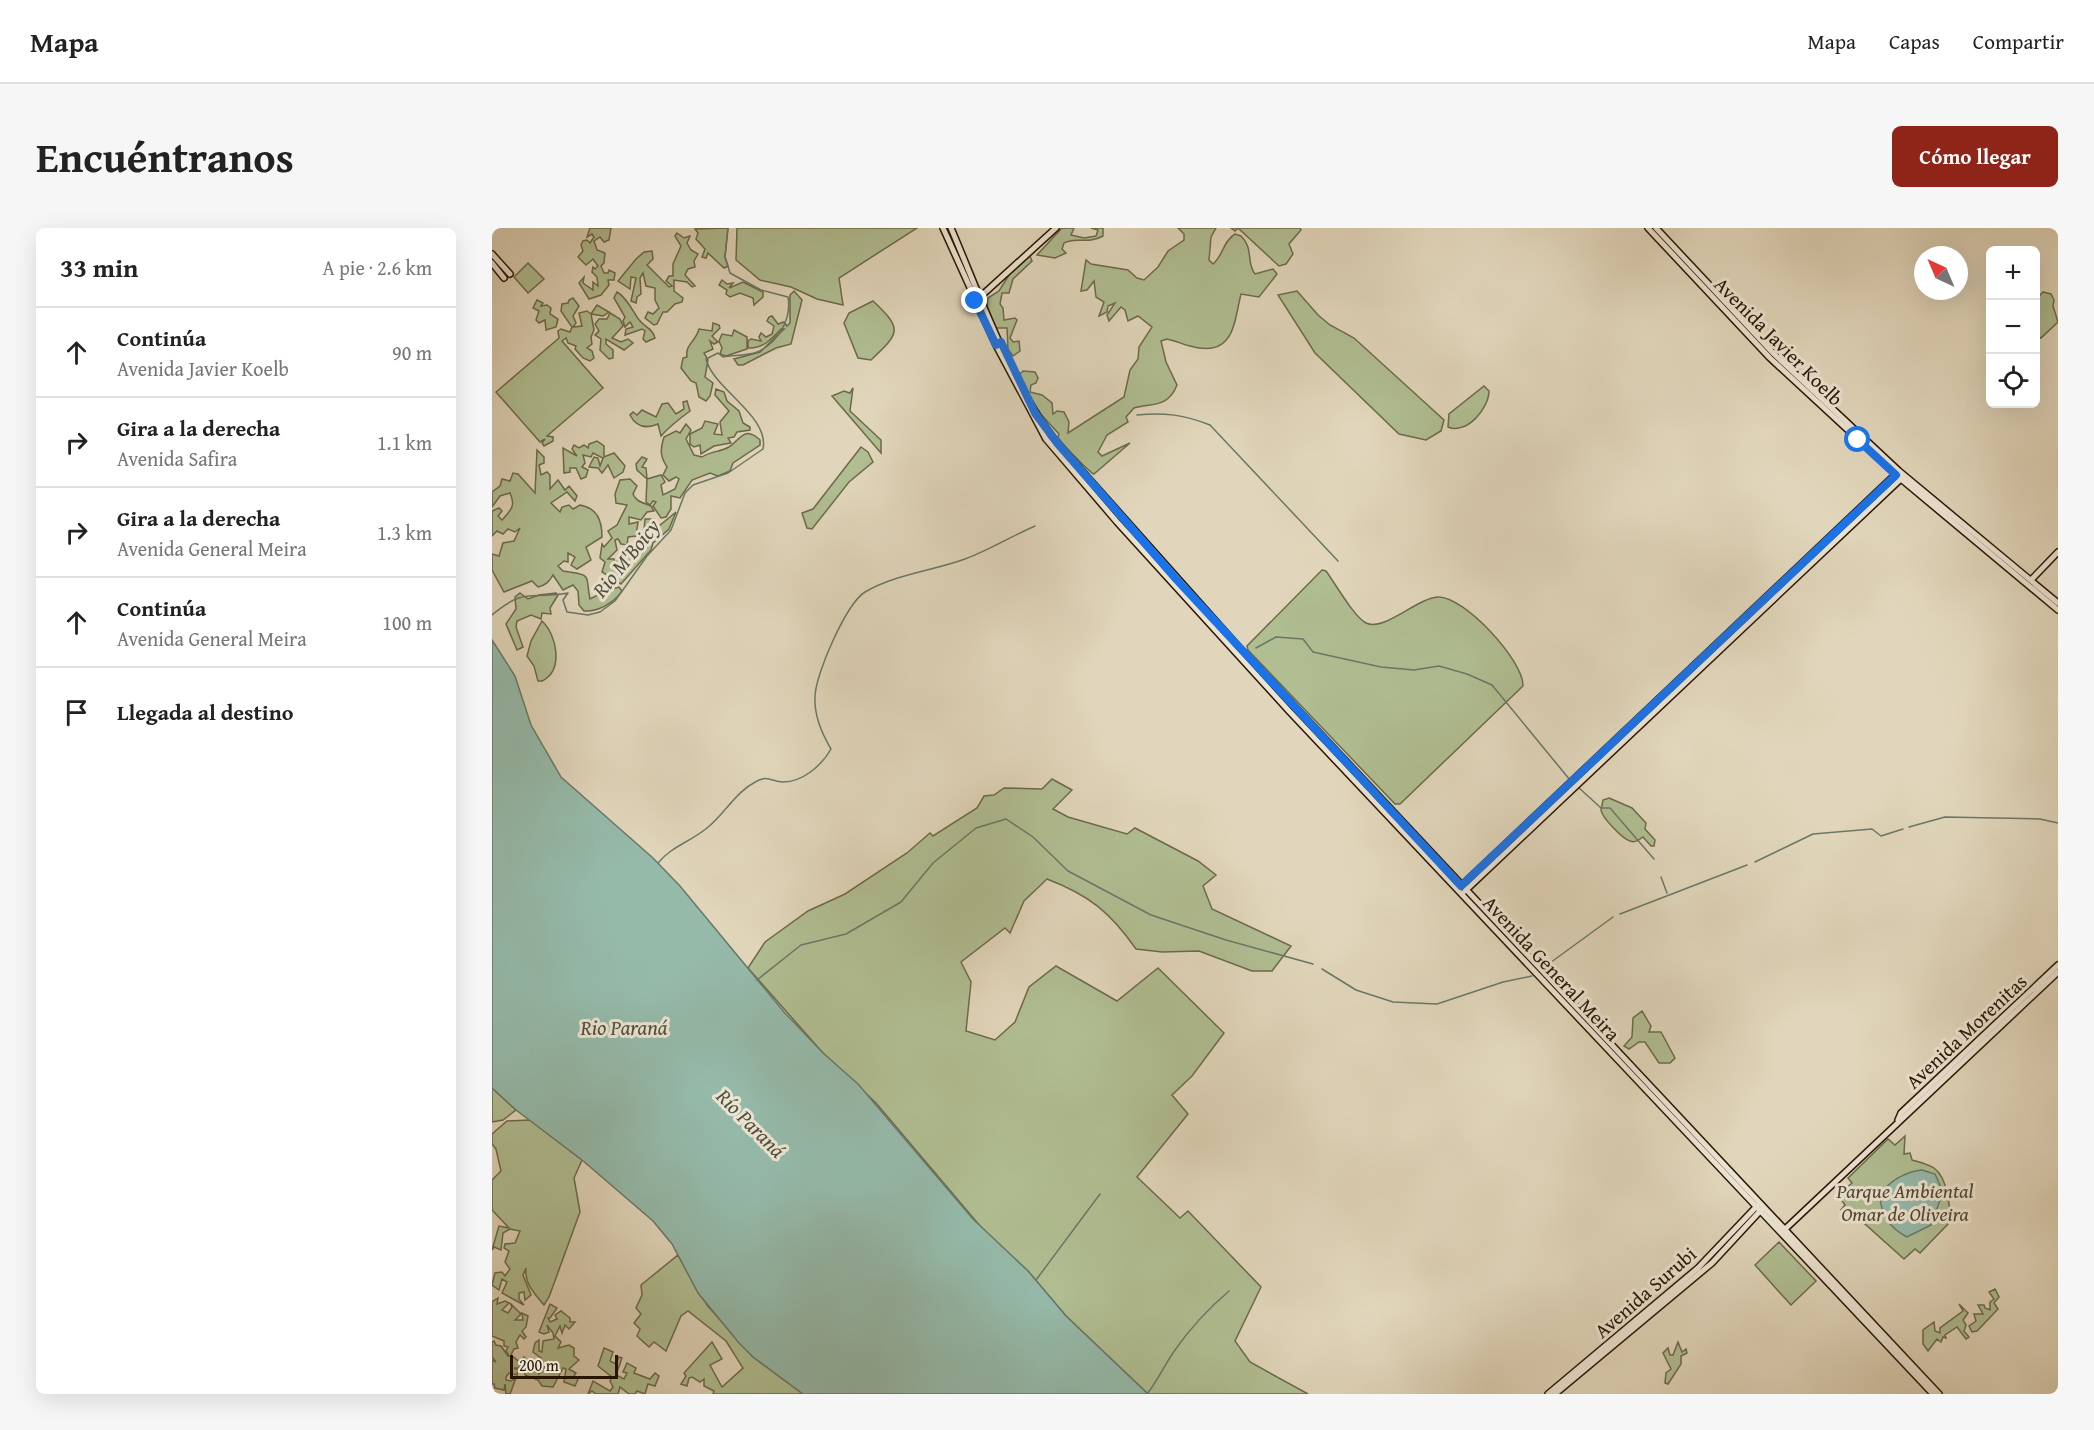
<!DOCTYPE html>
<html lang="es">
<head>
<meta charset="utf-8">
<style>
	:root { --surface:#fff; --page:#f6f6f6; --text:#222; --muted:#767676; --line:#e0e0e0; --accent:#8f2418 }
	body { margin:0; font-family:"Gentium Book Plus",serif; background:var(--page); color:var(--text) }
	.controls { position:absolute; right:18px; top:18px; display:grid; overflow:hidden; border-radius:9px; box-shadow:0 6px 24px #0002 }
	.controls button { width:54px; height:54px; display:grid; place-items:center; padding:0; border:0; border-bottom:2px solid var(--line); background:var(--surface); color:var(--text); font:30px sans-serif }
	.compass { position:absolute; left:1422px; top:18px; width:54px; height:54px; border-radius:50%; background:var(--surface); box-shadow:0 6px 24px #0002; rotate:316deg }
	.scale { position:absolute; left:18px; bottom:15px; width:108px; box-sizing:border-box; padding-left:6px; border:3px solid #281603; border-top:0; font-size:16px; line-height:21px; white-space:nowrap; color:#281603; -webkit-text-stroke:4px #ece4d3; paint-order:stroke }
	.stop { position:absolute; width:18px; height:18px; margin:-14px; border:4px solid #1a73e8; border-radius:50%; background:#fff }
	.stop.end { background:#1a73e8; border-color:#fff; box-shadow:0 2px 6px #0008 }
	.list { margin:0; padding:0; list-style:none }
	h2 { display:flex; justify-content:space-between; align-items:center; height:78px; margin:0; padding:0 24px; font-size:26px }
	h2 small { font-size:20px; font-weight:400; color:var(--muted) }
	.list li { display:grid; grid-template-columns:39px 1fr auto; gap:18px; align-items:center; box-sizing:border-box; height:90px; padding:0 24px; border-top:2px solid var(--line) }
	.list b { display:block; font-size:22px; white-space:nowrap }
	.list p { margin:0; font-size:20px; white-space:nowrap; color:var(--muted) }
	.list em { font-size:20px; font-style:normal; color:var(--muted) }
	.icon { flex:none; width:33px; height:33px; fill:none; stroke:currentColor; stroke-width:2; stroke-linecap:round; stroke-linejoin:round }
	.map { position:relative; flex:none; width:1566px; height:1166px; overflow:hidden; border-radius:9px }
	header { display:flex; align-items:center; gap:36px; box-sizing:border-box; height:84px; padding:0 30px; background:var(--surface); border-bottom:2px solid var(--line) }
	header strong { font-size:28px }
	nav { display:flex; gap:33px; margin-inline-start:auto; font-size:21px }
	.intro { display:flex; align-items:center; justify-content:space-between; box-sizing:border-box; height:144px; padding:0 36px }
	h1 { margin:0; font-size:42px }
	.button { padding:15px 27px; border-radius:9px; background:var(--accent); color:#fff; font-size:21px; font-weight:700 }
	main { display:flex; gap:36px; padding:0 36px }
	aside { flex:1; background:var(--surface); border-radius:9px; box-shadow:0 6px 24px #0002 }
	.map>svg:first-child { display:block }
</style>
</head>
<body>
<header>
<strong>Mapa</strong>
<nav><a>Mapa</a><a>Capas</a><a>Compartir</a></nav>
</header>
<div class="intro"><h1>Encuéntranos</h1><a class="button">Cómo llegar</a></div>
<main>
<aside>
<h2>33 min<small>A pie · 2.6 km</small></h2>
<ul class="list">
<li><svg class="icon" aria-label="ahead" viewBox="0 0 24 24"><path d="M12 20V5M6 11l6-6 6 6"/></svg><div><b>Continúa</b><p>Avenida Javier Koelb</p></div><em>90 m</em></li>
<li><svg class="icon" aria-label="right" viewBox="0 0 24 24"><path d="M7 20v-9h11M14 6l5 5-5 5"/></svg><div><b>Gira a la derecha</b><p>Avenida Safira</p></div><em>1.1 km</em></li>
<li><svg class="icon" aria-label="right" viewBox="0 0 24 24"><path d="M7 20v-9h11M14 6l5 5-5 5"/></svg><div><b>Gira a la derecha</b><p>Avenida General Meira</p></div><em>1.3 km</em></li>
<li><svg class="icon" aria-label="ahead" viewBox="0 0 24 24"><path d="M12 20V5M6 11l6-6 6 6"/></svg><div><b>Continúa</b><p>Avenida General Meira</p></div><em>100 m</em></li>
<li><svg class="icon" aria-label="arrive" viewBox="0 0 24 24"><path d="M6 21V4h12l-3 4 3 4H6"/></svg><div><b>Llegada al destino</b></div></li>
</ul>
</aside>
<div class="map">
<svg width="1566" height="1166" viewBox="0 0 1566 1166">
	<rect width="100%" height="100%" fill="#e1d6bb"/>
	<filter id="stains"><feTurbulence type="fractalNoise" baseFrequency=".00333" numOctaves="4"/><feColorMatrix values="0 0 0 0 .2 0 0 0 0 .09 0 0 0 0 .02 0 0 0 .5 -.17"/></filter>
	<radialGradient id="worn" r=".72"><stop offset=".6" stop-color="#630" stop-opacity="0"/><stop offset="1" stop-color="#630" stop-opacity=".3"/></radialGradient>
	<path fill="#b0be92" stroke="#6c6a4a" stroke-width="1.5" d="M98 0H119L117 12 112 14 108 9 102 13 105 22 113 25 112 35 109 38 112 45H116L117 42 123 45 122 52H116L117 57 109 67 97 71 87 55 92 49 91 55 101 62V54L106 58 105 49 100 44 101 39 103 41 106 38 101 31 94 37 86 29 91 23 89 17 91 13 95 12 98 15 102 9 100 6 95 9Z
		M236 0 233 29 236 38 232 40 216 25 214 30 210 29 213 21 204 11 206 5 203 1Z
		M245 0H425L347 50 351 77 325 71 299 59 268 52 244 32Z
		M570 0H582L579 7 592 10 604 8 606 2 599 0H611V8C595 17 584 8 572 15L570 21 574 25 563 30 545 27Z
		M686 0H724L719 9 717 32 721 36C731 28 731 13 743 6L749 8C762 20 754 35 763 46L781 41 785 46 767 69 749 66C742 93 743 131 698 118 690 116 684 113 675 111L669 113 674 134 685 157C676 180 660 175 642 180L634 189 636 194 615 207 606 224 610 228 638 215 602 246C598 245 569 215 566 209L567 206 543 180 526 148 531 143 543 144 546 150 544 155 539 157 538 164 550 167 560 175 561 186 565 183 572 184 577 194 576 205 632 169 638 142 646 131 647 119 660 99 646 88 636 93 633 82 629 79 617 93 615 87 623 75 616 78 615 84 607 88 612 74 604 69 602 53 595 62 589 63 594 32 599 36 636 42 645 50 652 52 666 39 676 23 692 12V6Z
		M739 0H808L809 2 797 16 801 26 794 36 787 38 746 0 743 3Z
		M185 5 192 10 198 8 195 15 199 22 206 26 202 33 203 39 196 41 193 47 203 58 200 59 195 54 182 52V63L191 70 190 74 183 76 175 84H171L165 96 162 97 153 90 156 84 161 86 167 80 163 72V60L154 58 151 45 148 50 149 66 145 69 144 75 139 73 144 50 139 49 138 61 126 53 144 31 152 24 160 23 161 31 155 37 177 59 180 58 174 53 177 48H181V36L189 18 183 8Z
		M538 28 540 33 521 51 517 65H510L508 76 511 80 512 92 523 90 525 92 518 110 521 114 527 113 528 123 521 128 516 121 515 100H504L495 80 496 70 507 63 517 47Z
		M36 35 52 51 36 65 22 49Z
		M230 52 235 56 241 55 237 60 251 54 271 64V69L262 77 261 70 248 65 238 69 234 66 235 62 227 57Z
		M302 63 310 72 299 116 284 120 251 137H246L242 131 268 124 292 101H289C279 112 270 121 256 120V113L259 111 269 113 267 109 269 105 274 109 280 106 282 98 275 93 277 89 280 88 286 96 292 94 295 98 298 95V67Z
		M805 63 826 87 838 97 862 110 952 192 949 203 934 212 907 206 823 125 786 67Z
		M125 64C135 69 142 86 148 93 154 100 161 101 163 110L154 114 151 111 153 103 150 101 133 107 134 101 141 99 138 94 133 99 131 93 133 89 122 70Z
		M1551 64 1559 66 1562 72 1561 78 1566 94 1549 110 1544 107V71Z
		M81 70 87 78 81 88 84 95 81 99 90 98 87 85 95 83 99 86 105 77 117 84 111 88 99 86 102 102 99 109 100 116 95 120 100 123 102 130 98 133 91 130 83 121 84 118 76 115 74 110 70 113 111 160 55 208 61 209V213L52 218 50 215 53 211 48 214 4 164 67 110 66 103 69 101 78 104 80 99 69 83 70 76 76 75 77 72Z
		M45 72 51 75 49 78 55 77 59 80 58 86 66 91 64 99 54 102 53 92 47 95 44 92 47 83 41 80Z
		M381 73C411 101 408 105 379 132L366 130 352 95 357 85Z
		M118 85 128 91 131 98 120 110 129 114 136 111 141 115 132 122 114 111V116L121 122V130L117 131 108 122 109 111 103 107 107 103 103 96 107 91H115Z
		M221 95 227 97 228 100 220 108 226 114 222 116 218 113 221 121 212 125 216 132 213 149 221 155 218 168 214 173 207 169 204 155 199 153 189 140 191 130 195 129C193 116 203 115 207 101L220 103Z
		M242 102 255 109V121L234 128 228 126 230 120 227 113 230 106 240 108Z
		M992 158 997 163C997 180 975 207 956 199L957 186Z
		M361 160 358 183 389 212V225L340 168 352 163 358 165Z
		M224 161 232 164 235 173 247 183 251 195 258 199V202L245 204 242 209 236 210 239 215 222 218 209 226 208 217 202 219 198 216V206L210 200 213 193 226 196 222 206 230 207 228 194 237 183 223 167Z
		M195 173 198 183C187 191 178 198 169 208L166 196C154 201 144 199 138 187L141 184 145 187 150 182 164 189 170 176 176 175 184 186 192 181 191 174Z
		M194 196 199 202 194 211 202 227 210 229C219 223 228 224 237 219 248 212 252 197 268 212V217L241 235 238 243 226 248 218 245 200 252 188 270 179 268V281L174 289 169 290 161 278 164 274 161 273 158 277 154 274 155 251 145 242 144 236 150 229 155 231 150 239 154 240 155 251 169 247 173 254 169 257 171 267 183 261 187 251 184 249 177 253 171 247 175 239C168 228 168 222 172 209L184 203 188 205Z
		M105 213 112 218V229L122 225 133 238 131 244 122 250 116 237 110 245 106 240 97 239 102 229 106 230 108 238 111 230 101 225 99 229 91 227 93 235 90 239 96 242 94 249 89 251 84 240H78V244L72 245 71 220 85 228 80 221 82 217 87 220 92 217 96 220 97 216Z
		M369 219 376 224 381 234 357 254 320 301 315 300 310 285 321 281Z
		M45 222 52 229V235L47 237 49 247 55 244 58 247V261L66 252 73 262 77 258 85 268 83 273 75 264 59 275 68 284 70 279 77 277 81 281 88 277C105 280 110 292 110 309L94 319 99 332 85 341 79 337 83 329 76 325V334L72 333 66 338 71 343C101 347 93 346 98 371L108 366 112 368 117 362 127 359 130 363C122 375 106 384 92 383L87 377 86 363 81 357 71 362 61 347C57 354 54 357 46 359L40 353 12 364 0 342V326L7 328 11 315 22 313 28 300 23 304 16 301 11 306 5 303 0 308V283L7 280 10 283 6 288 10 292C19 282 24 278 18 265L8 268 0 279V264L8 258 10 251 18 253 21 245 26 246 43 265Z
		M138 251 145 258 141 266C144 274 152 275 159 278L162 283 155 284 149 292 137 289V296L146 294 144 308 136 309 135 317 129 316 126 311 123 312 125 322 116 331H122L123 335 139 321 150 322 154 312 147 308 152 302 153 291H163L162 302 184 284 177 301 161 315 159 322 129 356 110 344 113 334 108 330 110 316 112 319 120 310 116 303 125 297 135 277 124 275 123 266 128 252Z
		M830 342 834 343C843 355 862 389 874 395 892 404 925 370 946 369 972 368 1032 433 1031 458L908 576H903L756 422 755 418Z
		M28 365 36 371 47 367 64 365 66 367 58 380 59 386 50 385 49 391 39 387 25 393 24 399 31 419 25 422 14 396 24 381 23 369Z
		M50 393C65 407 72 442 50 453H46L42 438 35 428 39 413Z
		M560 551 580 562 561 581 576 589 635 606 643 600 706 633 724 647 711 658 720 681 799 718 780 743H760L707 723 670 724 644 721C618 684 597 667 555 651L532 673 518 705 513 700 469 734 479 754 474 803 503 812 523 794 537 759 564 738 625 773 666 740 732 805 700 848 680 867 696 886 645 949 688 990 696 983 769 1059 743 1113 758 1134 816 1166H656L574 1088 536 1043 494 1005 384 875 331 825 256 740 273 714 316 683 353 666 415 625 438 605 441 608 485 580 492 568 502 567 512 560 550 561Z
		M1117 570 1140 580 1154 595 1153 601 1163 612 1162 618H1159L1151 609C1147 612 1143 615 1138 613 1131 611 1110 590 1109 582L1111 572Z
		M1150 783 1159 798 1157 804H1169L1183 830 1178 835H1167L1153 814H1147L1137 821 1132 818 1140 809 1141 790Z
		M0 860 24 882 11 892 0 894Z
		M38 892 90 932 82 950 88 984 57 1069 52 1077C44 1067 32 1056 34 1040L31 1047 39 1067 33 1072 32 1064 27 1065V1071L32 1077 10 1065 15 1054 10 1051 7 1062 0 1057 3 1045 10 1044 13 1048 18 1041 13 1034 17 1023 12 1020 13 1016 23 1015 28 1003 18 1001 11 1005 9 1022 2 1019 0 1022 7 998 17 1000 0 982V952L9 943 4 921 0 916V906L15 893Z
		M1413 908 1412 926 1418 925 1420 932C1427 934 1436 936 1442 940 1456 950 1458 979 1458 994L1428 1025 1423 1021 1412 1031 1364 988 1359 991 1349 982 1353 977 1346 967 1360 955 1356 950 1396 911 1403 917Z
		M1287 1014 1324 1053 1299 1077 1263 1037Z
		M186 1027 215 1077 261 1129 311 1166H221L222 1163 212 1158V1151L208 1154 200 1149 197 1150 195 1158 189 1156 194 1148 192 1145 220 1114 230 1131 218 1137 230 1159 251 1140 234 1113 196 1083 189 1088 174 1123 162 1114 157 1119 145 1108 148 1101 142 1095 149 1086 144 1080 150 1067 149 1057Z
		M1503 1061 1507 1069 1502 1075 1506 1081 1485 1103 1480 1104 1477 1098 1484 1093 1482 1086H1491L1486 1077H1492L1493 1080 1498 1082V1074L1502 1071 1497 1064Z
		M6 1070 5 1076 13 1073 17 1075 10 1082 16 1085 20 1079 18 1075 29 1086 23 1092H31L30 1085 36 1088 34 1099 30 1103 34 1109 32 1111 28 1107 24 1114 26 1120 22 1121 19 1127 29 1135 32 1129 35 1133 39 1132 45 1137 47 1146 52 1139 48 1137 49 1130 41 1124 43 1115 47 1112V1123L50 1124 51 1113 62 1111 61 1105 55 1097 57 1104 52 1106 47 1104 58 1076 65 1080 58 1090H56L58 1094 65 1091 63 1087 69 1083 78 1090V1094H83L77 1101 73 1097 70 1105 68 1098 63 1108 69 1114 66 1120 77 1117 82 1120V1128L87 1132 77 1141 84 1145 82 1148 86 1151 83 1158 72 1154 74 1141 71 1140 61 1159 50 1158 46 1152 33 1147V1142L40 1143 41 1141 34 1135 31 1138 29 1136 27 1140H22L26 1142 25 1147 17 1145 14 1149V1152L19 1153 24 1150 18 1166H14L13 1156 12 1162 3 1160 2 1156H0V1132L4 1134 0 1129V1114L2 1113 4 1117 9 1118 16 1128H17L14 1123 16 1119 12 1118V1113L0 1108V1074Z
		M1467 1076 1476 1085 1471 1092 1474 1097 1472 1103 1477 1109 1474 1111 1465 1099 1453 1107 1454 1110 1451 1109 1449 1114 1445 1111 1436 1123 1431 1116V1102L1442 1094 1443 1103 1448 1105V1100L1471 1083Z
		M1186 1114 1190 1124 1194 1121 1195 1125 1189 1128V1136L1176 1156 1173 1155 1174 1145 1179 1141 1171 1125 1176 1120 1178 1127H1181Z
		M112 1120 121 1124 118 1133 124 1136 127 1129 130 1130 124 1147 132 1151 135 1145 131 1144 135 1135 144 1140 142 1145 158 1151 163 1145 167 1148 163 1158 156 1156 153 1166 145 1163 143 1166H137L128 1159 126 1166H104L100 1163 96 1166 101 1153 118 1163 121 1159 118 1153 120 1149 106 1138Z"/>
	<path fill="#95baaa" stroke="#697867" stroke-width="1.5" d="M0 412 23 448 39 497 69 549 161 630 188 658 292 784 331 825 366 856 481 991 536 1043 574 1088 656 1166H311L261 1129 247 1115 206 1065 180 1016 161 993 90 932 24 882 0 860Z
		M1430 942 1443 946 1451 964 1439 997 1415 1009C1398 1000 1389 988 1388 968 1396 953 1413 944 1430 942Z"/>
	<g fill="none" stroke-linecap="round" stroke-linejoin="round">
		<path stroke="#697867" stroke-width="1.5" d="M645 187C672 184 693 187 718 197L846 333
			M0 387C33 359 37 372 76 365L71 372 75 384 96 387 108 384 123 373 155 328 179 302 193 265 201 257 236 245 271 221C278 188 221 161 214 131L226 125 231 129C241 127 255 128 265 124 286 115 300 91 296 69L269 62 238 45 233 29 236 0
			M764 420 784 409 811 411 821 424 889 439 922 442 947 438 975 446 1000 457 1078 552
			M1086 559 1109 580H1118L1162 631
			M1417 599 1453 589 1548 591 1566 595
			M1263 634 1321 606 1380 601 1389 608 1411 601
			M166 635C180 618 198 614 215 600 233 586 243 564 265 553 276 547 280 554 291 554 311 554 330 537 339 521 330 506 322 488 323 469 323 447 354 376 373 364 404 346 440 343 473 331 495 323 520 308 543 298
			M1169 649 1175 665
			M1128 686 1255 637
			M1051 740 1121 689
			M830 741 864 762 901 774 945 776 1011 754 1040 748
			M265 752 309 717 354 706 409 674 441 635 484 600 514 591 541 609 576 643 659 687 734 712 821 736
			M544 1052 608 966
			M655 1166C666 1152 673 1136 683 1122 699 1099 716 1081 737 1063"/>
		<defs>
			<path id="secondary" d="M451 0 504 117 554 211 625 294 797 483 1441 1166
				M459 0C489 70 519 157 566 216L745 417 1447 1166
				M1156 0 1278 130 1409 251 1566 382
				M1164 0 1282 126 1407 243 1566 375
				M0 26 18 46
				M0 35 12 50
				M488 69 564 0
				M1539 352 1566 324
				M968 659 1407 243
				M973 663 1412 248
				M1406 892 1409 885 1566 737
				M1290 1004 1566 744
				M1056 1166 1206 1040 1265 978
				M1063 1166 1220 1035 1270 981"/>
		</defs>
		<use href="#secondary" stroke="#281603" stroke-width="8"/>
		<use href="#secondary" stroke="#ece4d3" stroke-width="5"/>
	</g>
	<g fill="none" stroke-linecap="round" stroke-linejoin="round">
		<path stroke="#1a73e8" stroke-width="8" d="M483 73 504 117 509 114 543 185 566 216 685 352 969 658 1404 247 1366 212"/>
	</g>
	<g text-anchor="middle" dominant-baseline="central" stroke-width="6" stroke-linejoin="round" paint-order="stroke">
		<g font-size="20" fill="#281603" stroke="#ece4d3">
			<text transform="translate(1287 113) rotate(45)">Avenida Javier Koelb</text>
			<text transform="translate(1060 740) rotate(47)">Avenida General Meira</text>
			<text transform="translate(1474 803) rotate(-43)">Avenida Morenitas</text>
			<text transform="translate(1153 1064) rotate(-41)">Avenida Surubi</text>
		</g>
		<g font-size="20" font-style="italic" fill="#51482e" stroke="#ece4d3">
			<text x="1413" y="962">Parque Ambiental<tspan x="1413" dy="23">Omar de Oliveira</tspan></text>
		</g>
		<g font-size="21" font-style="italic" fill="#4e4f3d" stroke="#ece4d3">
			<text transform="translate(134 330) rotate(-51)">Rio M'Boicy</text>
			<text x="132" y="799">Rio Paraná</text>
			<text transform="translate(259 895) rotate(45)">Río Paraná</text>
		</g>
	</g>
	<rect width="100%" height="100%" filter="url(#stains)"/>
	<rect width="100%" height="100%" fill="url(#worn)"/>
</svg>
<div class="controls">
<button>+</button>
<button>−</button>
<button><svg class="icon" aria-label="locate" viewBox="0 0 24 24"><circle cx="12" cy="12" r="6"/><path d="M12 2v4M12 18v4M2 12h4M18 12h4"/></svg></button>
</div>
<svg class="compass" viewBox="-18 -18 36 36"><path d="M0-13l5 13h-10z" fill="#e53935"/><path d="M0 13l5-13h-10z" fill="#767676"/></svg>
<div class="scale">200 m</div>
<div class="stop" style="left:1366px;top:212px"></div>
<div class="stop end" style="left:483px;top:73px"></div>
</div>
</main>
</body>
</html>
